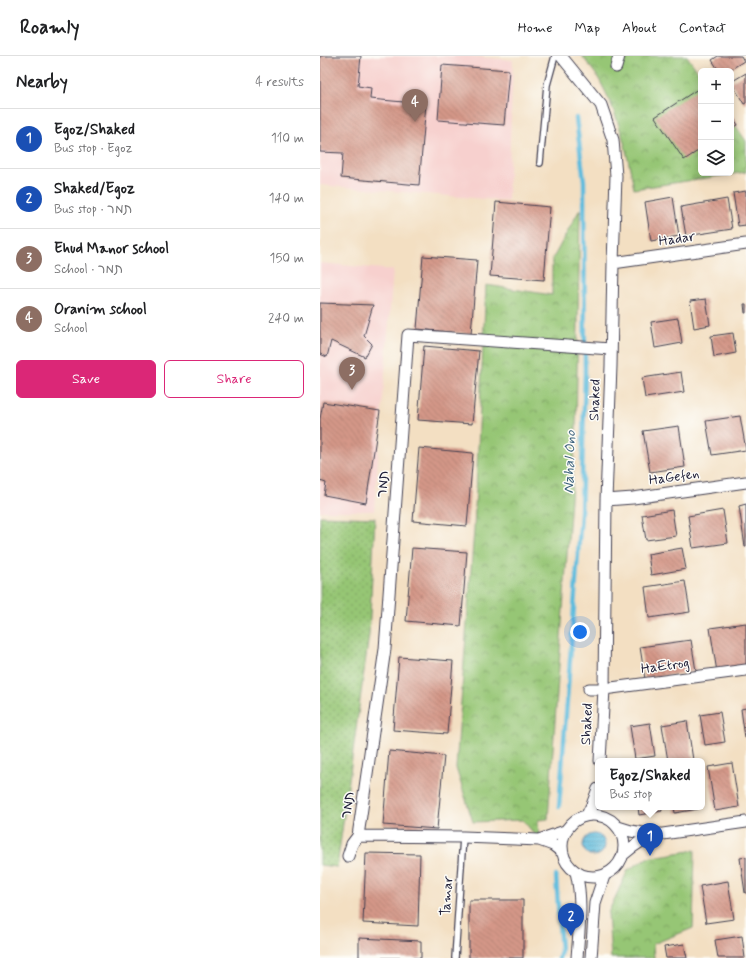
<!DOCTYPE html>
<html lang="en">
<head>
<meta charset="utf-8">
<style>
	:root { --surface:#fff; --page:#f2f2f2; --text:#202124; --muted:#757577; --line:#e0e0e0; --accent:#db2777 }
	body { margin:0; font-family:Mynerve,"Playpen Sans Hebrew",sans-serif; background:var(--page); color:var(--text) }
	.controls { position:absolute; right:12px; top:12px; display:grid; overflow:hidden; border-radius:6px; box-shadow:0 2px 10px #0003 }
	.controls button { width:36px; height:36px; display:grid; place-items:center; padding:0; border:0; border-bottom:1px solid var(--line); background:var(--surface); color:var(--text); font:20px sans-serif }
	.you { position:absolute; left:260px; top:576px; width:14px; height:14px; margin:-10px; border:3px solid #fff; border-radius:50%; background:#1a73e8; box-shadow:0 0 0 6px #1a73e833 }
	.badge { display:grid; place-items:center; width:26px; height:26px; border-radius:50%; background:var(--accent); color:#fff; font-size:13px; font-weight:700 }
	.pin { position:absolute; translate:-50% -33px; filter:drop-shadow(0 1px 2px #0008) }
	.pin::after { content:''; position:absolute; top:21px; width:14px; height:12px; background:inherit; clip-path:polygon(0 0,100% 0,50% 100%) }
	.popup { position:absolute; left:275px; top:702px; width:110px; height:52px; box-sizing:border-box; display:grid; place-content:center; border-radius:6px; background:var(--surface); filter:drop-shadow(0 1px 3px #0005); font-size:13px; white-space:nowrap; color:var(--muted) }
	.popup b { font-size:15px; color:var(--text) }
	.popup::after { content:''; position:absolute; left:50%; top:100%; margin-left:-8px; border:8px solid transparent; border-top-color:var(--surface) }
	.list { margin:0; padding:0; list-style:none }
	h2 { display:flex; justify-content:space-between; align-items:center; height:52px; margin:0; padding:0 16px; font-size:17px }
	h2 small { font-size:13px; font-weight:400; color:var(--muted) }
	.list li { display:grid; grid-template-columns:26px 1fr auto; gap:12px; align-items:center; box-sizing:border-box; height:60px; padding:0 16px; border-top:1px solid var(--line) }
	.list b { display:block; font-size:15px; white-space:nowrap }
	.list p { margin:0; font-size:13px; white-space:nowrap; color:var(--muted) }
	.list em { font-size:13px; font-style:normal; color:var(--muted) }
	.actions { display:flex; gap:8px; padding:12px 16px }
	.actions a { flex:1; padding:9px 0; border:1px solid var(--accent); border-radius:6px; text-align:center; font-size:14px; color:var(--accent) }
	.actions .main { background:var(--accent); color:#fff }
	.icon { flex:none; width:22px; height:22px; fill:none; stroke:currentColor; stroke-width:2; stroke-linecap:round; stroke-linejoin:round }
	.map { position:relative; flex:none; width:426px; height:902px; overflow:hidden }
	header { display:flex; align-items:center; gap:24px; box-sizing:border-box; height:56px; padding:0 20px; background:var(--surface); border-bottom:1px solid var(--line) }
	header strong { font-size:19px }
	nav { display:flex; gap:22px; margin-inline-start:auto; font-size:14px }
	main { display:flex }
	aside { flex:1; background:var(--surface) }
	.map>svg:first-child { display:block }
</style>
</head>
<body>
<header>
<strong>Roamly</strong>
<nav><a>Home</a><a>Map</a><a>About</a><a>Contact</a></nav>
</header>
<main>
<aside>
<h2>Nearby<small>4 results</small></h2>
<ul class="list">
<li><span class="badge" style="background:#1a4fb4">1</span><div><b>Egoz/Shaked</b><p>Bus stop · Egoz</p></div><em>110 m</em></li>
<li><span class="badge" style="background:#1a4fb4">2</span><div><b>Shaked/Egoz</b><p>Bus stop · תמר</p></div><em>140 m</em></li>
<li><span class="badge" style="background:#8d6e63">3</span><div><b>Ehud Manor school</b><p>School · תמר</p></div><em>150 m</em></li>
<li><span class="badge" style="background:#8d6e63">4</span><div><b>Oranim school</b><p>School</p></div><em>240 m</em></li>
</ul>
<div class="actions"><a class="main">Save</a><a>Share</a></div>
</aside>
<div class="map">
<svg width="426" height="902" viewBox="0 0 426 902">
	<defs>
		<pattern id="grass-dots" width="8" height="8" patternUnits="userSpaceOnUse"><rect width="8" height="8" fill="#96c675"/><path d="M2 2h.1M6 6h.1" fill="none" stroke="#7aa061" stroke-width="1.8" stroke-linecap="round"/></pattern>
		<pattern id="park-crowns" width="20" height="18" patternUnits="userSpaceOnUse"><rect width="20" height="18" fill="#96c675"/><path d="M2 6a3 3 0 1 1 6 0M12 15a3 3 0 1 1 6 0" fill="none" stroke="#7aa061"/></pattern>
		<pattern id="water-rules" width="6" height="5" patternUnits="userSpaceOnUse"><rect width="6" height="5" fill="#5fbcdd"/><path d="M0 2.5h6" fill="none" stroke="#4e98b4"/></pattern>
		<pattern id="building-back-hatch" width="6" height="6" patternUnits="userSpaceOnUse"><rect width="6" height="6" fill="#d49788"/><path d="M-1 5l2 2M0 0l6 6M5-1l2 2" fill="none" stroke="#ac7b70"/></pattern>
	</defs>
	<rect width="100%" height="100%" fill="#fdfcf7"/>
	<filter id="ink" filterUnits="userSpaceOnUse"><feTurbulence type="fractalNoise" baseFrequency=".025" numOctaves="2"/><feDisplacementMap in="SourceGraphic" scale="8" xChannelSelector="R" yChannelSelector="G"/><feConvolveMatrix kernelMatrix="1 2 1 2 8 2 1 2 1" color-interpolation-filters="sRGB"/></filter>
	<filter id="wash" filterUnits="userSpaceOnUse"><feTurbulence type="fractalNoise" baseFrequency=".012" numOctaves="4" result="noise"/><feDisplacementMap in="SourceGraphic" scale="16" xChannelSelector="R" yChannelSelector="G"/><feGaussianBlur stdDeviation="0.9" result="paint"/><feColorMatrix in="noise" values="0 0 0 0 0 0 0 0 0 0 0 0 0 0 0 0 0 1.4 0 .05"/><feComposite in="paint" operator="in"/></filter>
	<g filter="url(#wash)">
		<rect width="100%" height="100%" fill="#f3dfc2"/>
		<path fill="#f7d0ce" d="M0 0H148L193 4 188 145 0 129Z
			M0 207 73 214 54 455H0Z"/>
		<path fill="url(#grass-dots)" stroke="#5c7458" d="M0 460 55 462 49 579 17 811 0 809Z"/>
		<path fill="url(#park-crowns)" stroke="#5c7458" d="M262 0H367L381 20V117H411V63L426 85V116L314 133C307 94 299 60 280 25 275 16 268 8 262 0Z
			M260 153 256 373 228 763 218 764 219 784 203 764 153 766 136 712 154 474 166 229 232 239V204Z
			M375 794 373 872 333 888 334 902H291L288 857 308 814 327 802Z"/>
		<path fill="url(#water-rules)" stroke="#406f8c" d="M263 789a11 11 0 1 1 22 0a11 11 0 1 1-22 0Z"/>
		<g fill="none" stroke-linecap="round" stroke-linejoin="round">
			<path stroke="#5fbcdd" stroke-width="4.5" d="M239 751 261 458 265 316 264 125 256 62
				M236 820 241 895 239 902"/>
		</g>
		<g id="blocks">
			<path fill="url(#building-back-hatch)" d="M0 0H41L38 30 51 32 50 43 106 48 99 129 21 122 23 97 0 96Z
				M398 0H421L424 5 408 15H399L392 4Z
				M122 9 189 14 184 69 118 64Z
				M426 17V47L424 48 411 26Z
				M381 31V93L364 104 335 61Z
				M411 58 418 69 411 73Z
				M426 135V169L418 170 413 137Z
				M353 141 359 180 331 185 325 146Z
				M407 143 412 173 366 180 361 151Z
				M176 146 230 151 224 224 170 220Z
				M103 200 157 204 151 278 97 273Z
				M386 243 390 269 374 272 370 245Z
				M0 247 53 249 44 280 52 288 45 301 11 285 7 301 0 298Z
				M424 248H426V257H425Z
				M358 262 362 287 335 292 331 266Z
				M413 277 416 297 394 301 391 280Z
				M104 290 159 295 152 368 98 364Z
				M361 316 364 336 325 342 322 322Z
				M3 346 60 355 46 447 4 439 6 427 0 425V363Z
				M420 360 426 394 392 399 386 365Z
				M359 370 365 411 330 416 323 375Z
				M99 392 153 397 147 470 93 465Z
				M426 448V491H425L419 450Z
				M352 454 356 480 326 484 322 459Z
				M403 454 408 487 373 492 368 460Z
				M92 492 147 496 141 570 86 565Z
				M362 492 366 513 331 519 328 498Z
				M365 525 370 556 329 562 325 531Z
				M426 567V611L397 616 390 572Z
				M371 584 376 615 325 623 320 591Z
				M79 601 133 605 127 678 73 674Z
				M426 652V682H425L421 653Z
				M400 656 405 686 385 689 380 659Z
				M367 665 373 704 348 705 342 669Z
				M330 667 335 700 315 703 310 670Z
				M69 695 124 700 117 773 63 769Z
				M412 707 419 751 395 755 388 711Z
				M318 751H341L342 755 319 759Z
				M354 751H377L378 753 355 757Z
				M46 797 100 798 98 870 43 867Z
				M426 801V837H425L420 802Z
				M408 825 414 863 386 867 380 830Z
				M149 844H203V902H149Z
				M422 880 425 902H398L395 884Z
				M39 882 101 885V902H39Z
				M364 888 367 902H346L344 891Z"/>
		</g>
	</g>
	<g filter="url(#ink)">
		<use href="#blocks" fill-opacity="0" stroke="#413e4f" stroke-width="1"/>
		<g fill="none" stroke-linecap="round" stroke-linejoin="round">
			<defs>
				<path id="lane" d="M220 107 227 29 235 0
					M135 902 143 781"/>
				<path id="street" d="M241 0 281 49 293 84 296 120 293 207 291 310 286 444 284 633 280 705
					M296 11 299 0
					M293 207 426 188
					M286 444 313 442 426 426
					M269 633H284L426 614
					M242 790a31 31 0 1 1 62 0a31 31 0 1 1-62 0Z
					M267 759 272 749 278 733
					M298 771 311 775 334 779
					M38 780 65 593 88 279 291 293
					M219 784 245 775
					M304 798C314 789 323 783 336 779L426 766
					M28 800 32 788 38 780 143 781 219 784 233 789 242 796
					M256 816C263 845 259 873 257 902
					M271 902 275 847 284 820"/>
			</defs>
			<use href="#lane" stroke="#413e4f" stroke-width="8"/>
			<use href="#street" stroke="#413e4f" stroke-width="13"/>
			<use href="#lane" stroke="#fff" stroke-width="5.5"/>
			<use href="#street" stroke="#fff" stroke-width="11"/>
		</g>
	</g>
	<g text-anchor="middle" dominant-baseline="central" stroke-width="3" stroke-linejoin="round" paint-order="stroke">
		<g font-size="14" fill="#22223b" stroke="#fdfcf7">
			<text transform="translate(357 183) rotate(-8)">Hadar</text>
			<text transform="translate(275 344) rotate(-88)">Shaked</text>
			<text transform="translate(354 421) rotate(-8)">HaGefen</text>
			<text transform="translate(63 428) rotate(-86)">תמר</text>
			<text transform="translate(345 610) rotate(-8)">HaEtrog</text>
			<text transform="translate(267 668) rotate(-87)">Shaked</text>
			<text transform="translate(28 749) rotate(-82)">תמר</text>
			<text transform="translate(127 840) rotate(-86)">Tamar</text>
		</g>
		<g font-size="15" font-style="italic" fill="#3a607c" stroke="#fdfcf7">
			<text transform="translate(250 406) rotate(-88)">Nahal Ono</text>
		</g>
	</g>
</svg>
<div class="controls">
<button>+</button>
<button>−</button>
<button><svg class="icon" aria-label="layers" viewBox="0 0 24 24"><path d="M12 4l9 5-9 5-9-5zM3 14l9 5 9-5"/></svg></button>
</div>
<div class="you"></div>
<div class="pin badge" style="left:330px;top:800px;background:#1a4fb4">1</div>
<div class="popup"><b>Egoz/Shaked</b>Bus stop</div>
<div class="pin badge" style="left:251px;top:880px;background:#1a4fb4">2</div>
<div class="pin badge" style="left:32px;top:334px;background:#8d6e63">3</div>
<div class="pin badge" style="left:95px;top:66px;background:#8d6e63">4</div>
</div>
</main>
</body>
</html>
